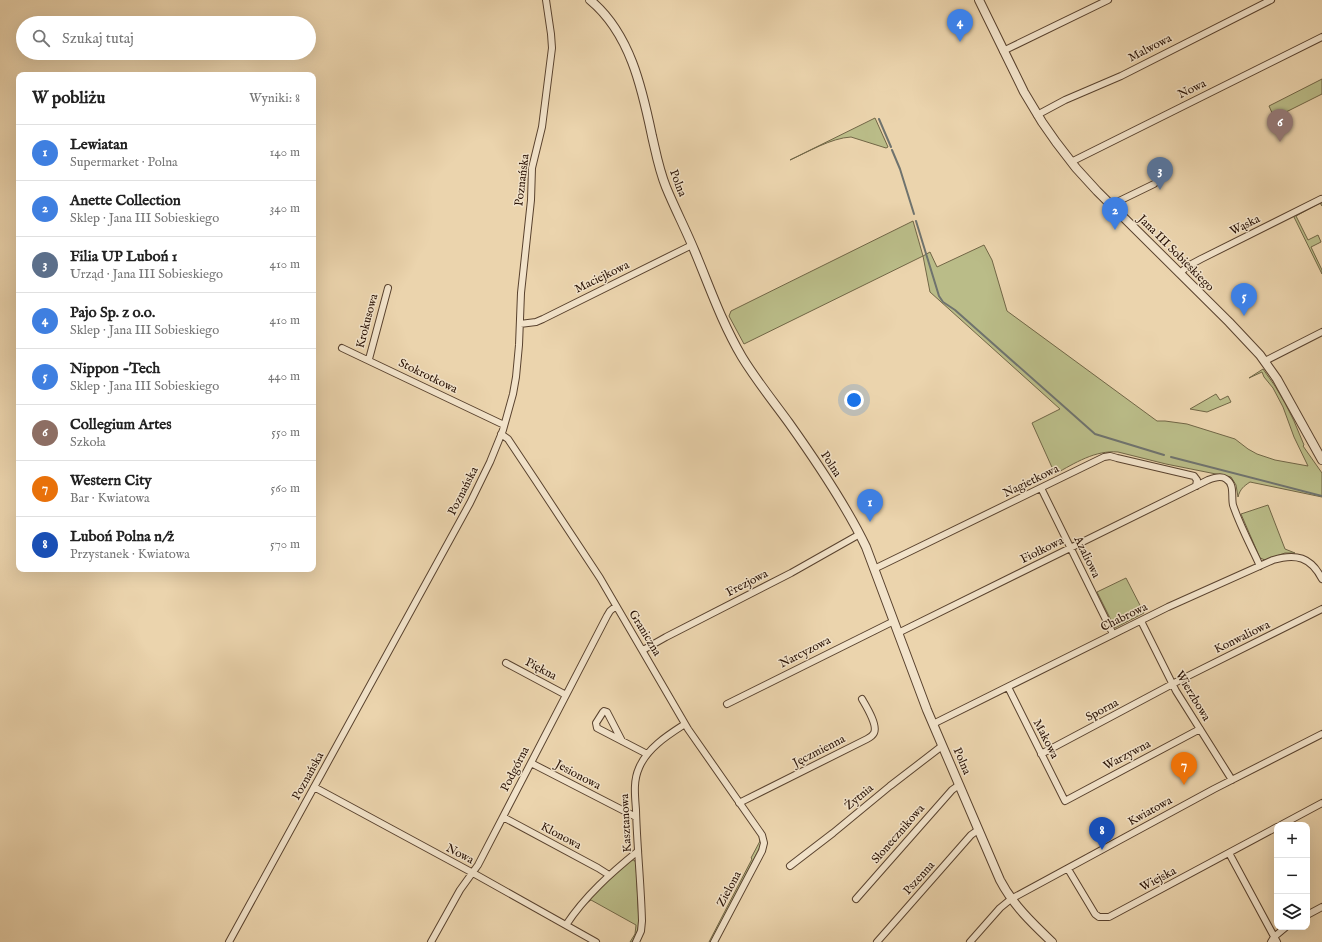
<!DOCTYPE html>
<html lang="pl">
<head>
<meta charset="utf-8">
<style>
	:root { --surface:#fff; --page:#f6f6f6; --text:#222; --muted:#767676; --line:#e0e0e0; --accent:#0f766e }
	body { margin:0; font-family:"IM FELL English",serif; background:var(--page); color:var(--text) }
	.controls { position:absolute; right:12px; bottom:12px; display:grid; overflow:hidden; border-radius:8px; box-shadow:0 4px 16px #0002 }
	.controls button { width:36px; height:36px; display:grid; place-items:center; padding:0; border:0; border-bottom:1px solid var(--line); background:var(--surface); color:var(--text); font:20px sans-serif }
	.you { position:absolute; left:854px; top:400px; width:14px; height:14px; margin:-10px; border:3px solid #fff; border-radius:50%; background:#1a73e8; box-shadow:0 0 0 6px #1a73e833 }
	.badge { display:grid; place-items:center; width:26px; height:26px; border-radius:50%; background:var(--accent); color:#fff; font-size:13px; font-weight:700 }
	.pin { position:absolute; translate:-50% -33px; filter:drop-shadow(0 1px 2px #0008) }
	.pin::after { content:''; position:absolute; top:21px; width:14px; height:12px; background:inherit; clip-path:polygon(0 0,100% 0,50% 100%) }
	.list { margin:0; padding:0; list-style:none }
	h2 { display:flex; justify-content:space-between; align-items:center; height:52px; margin:0; padding:0 16px; font-size:17px }
	h2 small { font-size:13px; font-weight:400; color:var(--muted) }
	.list li { display:grid; grid-template-columns:26px 1fr auto; gap:12px; align-items:center; box-sizing:border-box; height:56px; padding:0 16px; border-top:1px solid var(--line) }
	.list b { display:block; font-size:15px; white-space:nowrap }
	.list p { margin:0; font-size:13px; white-space:nowrap; color:var(--muted) }
	.list em { font-size:13px; font-style:normal; color:var(--muted) }
	.icon { flex:none; width:22px; height:22px; fill:none; stroke:currentColor; stroke-width:2; stroke-linecap:round; stroke-linejoin:round }
	.map { position:relative; flex:none; width:1322px; height:942px; overflow:hidden }
	.search { position:absolute; background:var(--surface); box-shadow:0 4px 16px #0002; left:16px; top:16px; width:300px; height:44px; display:flex; align-items:center; gap:10px; box-sizing:border-box; padding:0 14px; border-radius:22px; color:var(--muted); font-size:15px }
	.panel { position:absolute; background:var(--surface); box-shadow:0 4px 16px #0002; left:16px; top:72px; width:300px; height:500px; border-radius:8px }
	.map>svg:first-child { display:block }
</style>
</head>
<body>
<div class="map">
<svg width="1322" height="942" viewBox="0 0 1322 942">
	<rect width="100%" height="100%" fill="#ebd4ad"/>
	<filter id="stains"><feTurbulence type="fractalNoise" baseFrequency=".005" numOctaves="4"/><feColorMatrix values="0 0 0 0 .2 0 0 0 0 .09 0 0 0 0 .02 0 0 0 .5 -.17"/></filter>
	<radialGradient id="worn" r=".72"><stop offset=".6" stop-color="#630" stop-opacity="0"/><stop offset="1" stop-color="#630" stop-opacity=".3"/></radialGradient>
	<path fill="#babc88" stroke="#716646" d="M1322 79V94L1280 115H1273L1269 106Z
		M875 118 888 147 886 148 851 137C831 138 808 152 790 160Z
		M1322 201V206L1320 203 1296 216 1308 240 1318 235 1321 242 1311 247 1322 270V274L1293 215Z
		M913 221 923 256 930 252 937 267 984 245 992 260 1007 311 1157 421H1165L1187 424 1235 439 1248 449 1257 454 1275 460 1308 466 1294 437 1283 407 1273 388 1264 377 1262 372 1249 378 1263 369 1275 386 1285 403 1294 421 1304 445 1303 446 1322 473V497L1250 482C1244 486 1240 489 1238 497L1236 485 1231 477 1166 464 1118 452C1095 450 1075 463 1055 474L1032 423 1060 409 930 292 923 256 744 344 729 316 731 311Z
		M1216 394 1220 400 1228 396 1231 402 1207 412 1190 409Z
		M1268 505 1285 549 1295 553H1285L1265 560 1260 558 1241 514Z
		M1126 578 1144 613 1115 628 1097 592Z
		M759 835 761 845 711 942H709L752 859 751 858 760 841Z
		M631 860H634L636 863 639 924 637 934 632 942H630L635 934 636 925 591 900 583 906 608 880Z"/>
	<g fill="none" stroke-linecap="round" stroke-linejoin="round">
		<path stroke="#6f736e" stroke-width="2" d="M879 119 891 147
			M892 150 900 169 914 214
			M916 221 939 296 943 302 955 310 1095 434 1164 455
			M1171 457 1322 496"/>
		<defs>
			<path id="minor" d="M1003 51 1108 0
				M1037 115 1065 100 1121 76 1271 0
				M1071 162 1322 37
				M1112 206 1119 201 1154 184
				M1180 273 1188 266 1201 259 1321 199
				M520 324 536 322 543 319 692 245
				M342 348 504 425
				M369 359 388 288
				M1265 361 1322 332
				M501 434 508 439 536 481 600 578 688 729 762 835 764 843 762 851 714 942
				M1041 488 1113 634
				M874 569 1104 457 1110 456 1117 458 1194 476 1197 480 1196 486
				M1141 621 1176 691 1232 780
				M898 633 1208 480C1213 478 1221 475 1226 479 1235 484 1231 497 1233 505 1240 526 1251 546 1260 566
				M643 650 666 637 791 573 860 534
				M506 663 566 695
				M1008 687 1065 801 1200 729
				M727 704 894 621
				M933 724 1168 607 1273 560C1296 553 1311 557 1322 579
				M622 741 607 712 604 711 603 712 596 723 597 728 647 754
				M1041 754 1180 680 1322 609
				M531 763 636 817
				M314 787 473 873 596 942
				M739 803 867 739C869 738 873 735 874 733 878 725 866 706 862 699
				M503 817 598 868 609 875
				M1281 825 1322 803
				M1229 853 1277 942
				M790 866 833 833 890 786 942 746
				M1068 869 1095 914 1099 917H1109L1277 827
				M856 899 952 790 959 785
				M1307 915 1322 907
				M566 925C585 896 611 873 638 851
				M229 942 470 503 490 462 503 430 513 394 516 377 519 345 521 293 531 200 532 168 542 127 552 48 551 34 546 0
				M431 942 460 890 478 865 607 616 610 611 616 606
				M636 942 641 931 642 921C641 884 637 847 636 810 635 796 633 781 639 768 647 748 668 735 685 724
				M877 942 971 835 978 830
				M970 942 1000 908 1011 899 1214 789 1322 734
				M1271 942 1274 937 1286 927"/>
			<path id="tertiary" d="M590 0C630 33 642 88 652 136 656 153 659 170 666 187 675 209 686 230 695 252 710 288 722 323 742 357 756 380 773 401 789 423 816 461 846 505 866 547L927 710 1000 880C1013 905 1032 923 1052 942
				M979 0 1024 92 1042 122 1056 142 1076 168 1097 191 1229 322 1260 355 1277 379 1322 460"/>
		</defs>
		<use href="#minor" stroke="#59422e" stroke-width="8"/>
		<use href="#tertiary" stroke="#59422e" stroke-width="10"/>
		<use href="#minor" stroke="#f2e3ca" stroke-width="6"/>
		<use href="#tertiary" stroke="#f2e3ca" stroke-width="8"/>
	</g>
	<g text-anchor="middle" dominant-baseline="central" stroke-width="3" stroke-linejoin="round" paint-order="stroke">
		<g font-size="12" fill="#281104" stroke="#f2e3ca">
			<text transform="translate(1150 48) rotate(-27)">Malwowa</text>
			<text transform="translate(1192 89) rotate(-26)">Nowa</text>
			<text transform="translate(522 180) rotate(-83)">Poznańska</text>
			<text transform="translate(678 183) rotate(69)">Polna</text>
			<text transform="translate(1245 225) rotate(-26)">Wąska</text>
			<text transform="translate(1176 253) rotate(45)">Jana III Sobieskiego</text>
			<text transform="translate(602 277) rotate(-26)">Maciejkowa</text>
			<text transform="translate(367 321) rotate(-75)">Krokusowa</text>
			<text transform="translate(428 376) rotate(26)">Stokrotkowa</text>
			<text transform="translate(831 464) rotate(57)">Polna</text>
			<text transform="translate(1031 481) rotate(-26)">Nagietkowa</text>
			<text transform="translate(463 491) rotate(-63)">Poznańska</text>
			<text transform="translate(1042 550) rotate(-26)">Fiołkowa</text>
			<text transform="translate(1087 557) rotate(64)">Azaliowa</text>
			<text transform="translate(747 583) rotate(-27)">Frezjowa</text>
			<text transform="translate(1124 617) rotate(-26)">Chabrowa</text>
			<text transform="translate(645 633) rotate(59)">Graniczna</text>
			<text transform="translate(1242 637) rotate(-26)">Konwaliowa</text>
			<text transform="translate(805 652) rotate(-27)">Narcyzowa</text>
			<text transform="translate(541 669) rotate(28)">Piękna</text>
			<text transform="translate(1193 696) rotate(59)">Wierzbowa</text>
			<text transform="translate(1102 710) rotate(-28)">Sporna</text>
			<text transform="translate(1046 739) rotate(63)">Makowa</text>
			<text transform="translate(819 751) rotate(-27)">Jęczmienna</text>
			<text transform="translate(1127 755) rotate(-28)">Warzywna</text>
			<text transform="translate(962 761) rotate(67)">Polna</text>
			<text transform="translate(515 769) rotate(-63)">Podgórna</text>
			<text transform="translate(578 775) rotate(28)">Jesionowa</text>
			<text transform="translate(308 776) rotate(-61)">Poznańska</text>
			<text transform="translate(859 797) rotate(-40)">Żytnia</text>
			<text transform="translate(1150 811) rotate(-29)">Kwiatowa</text>
			<text transform="translate(626 823) rotate(-93)">Kasztanowa</text>
			<text transform="translate(898 834) rotate(-49)">Słonecznikowa</text>
			<text transform="translate(561 836) rotate(28)">Klonowa</text>
			<text transform="translate(460 854) rotate(28)">Nowa</text>
			<text transform="translate(919 878) rotate(-48)">Pszenna</text>
			<text transform="translate(1158 879) rotate(-28)">Wiejska</text>
			<text transform="translate(729 889) rotate(-62)">Zielona</text>
		</g>
	</g>
	<rect width="100%" height="100%" filter="url(#stains)"/>
	<rect width="100%" height="100%" fill="url(#worn)"/>
</svg>
<div class="controls">
<button>+</button>
<button>−</button>
<button><svg class="icon" aria-label="layers" viewBox="0 0 24 24"><path d="M12 4l9 5-9 5-9-5zM3 14l9 5 9-5"/></svg></button>
</div>
<div class="you"></div>
<div class="pin badge" style="left:870px;top:522px;background:#3f7fe0">1</div>
<div class="pin badge" style="left:1115px;top:230px;background:#3f7fe0">2</div>
<div class="pin badge" style="left:1160px;top:190px;background:#5c6f8a">3</div>
<div class="pin badge" style="left:960px;top:42px;background:#3f7fe0">4</div>
<div class="pin badge" style="left:1244px;top:316px;background:#3f7fe0">5</div>
<div class="pin badge" style="left:1280px;top:142px;background:#8d6e63">6</div>
<div class="pin badge" style="left:1184px;top:785px;background:#e8710a">7</div>
<div class="pin badge" style="left:1102px;top:850px;background:#1a4fb4">8</div>
<div class="search"><svg class="icon" aria-label="search" viewBox="0 0 24 24"><circle cx="10" cy="10" r="6"/><path d="M15 15l6 6"/></svg>Szukaj tutaj</div>
<section class="panel">
<h2>W pobliżu<small>Wyniki: 8</small></h2>
<ul class="list">
<li><span class="badge" style="background:#3f7fe0">1</span><div><b>Lewiatan</b><p>Supermarket · Polna</p></div><em>140 m</em></li>
<li><span class="badge" style="background:#3f7fe0">2</span><div><b>Anette Collection</b><p>Sklep · Jana III Sobieskiego</p></div><em>340 m</em></li>
<li><span class="badge" style="background:#5c6f8a">3</span><div><b>Filia UP Luboń 1</b><p>Urząd · Jana III Sobieskiego</p></div><em>410 m</em></li>
<li><span class="badge" style="background:#3f7fe0">4</span><div><b>Pajo Sp. z o.o.</b><p>Sklep · Jana III Sobieskiego</p></div><em>410 m</em></li>
<li><span class="badge" style="background:#3f7fe0">5</span><div><b>Nippon -Tech</b><p>Sklep · Jana III Sobieskiego</p></div><em>440 m</em></li>
<li><span class="badge" style="background:#8d6e63">6</span><div><b>Collegium Artes</b><p>Szkoła</p></div><em>550 m</em></li>
<li><span class="badge" style="background:#e8710a">7</span><div><b>Western City</b><p>Bar · Kwiatowa</p></div><em>560 m</em></li>
<li><span class="badge" style="background:#1a4fb4">8</span><div><b>Luboń Polna n/ż</b><p>Przystanek · Kwiatowa</p></div><em>570 m</em></li>
</ul>
</section>
</div>
</body>
</html>
